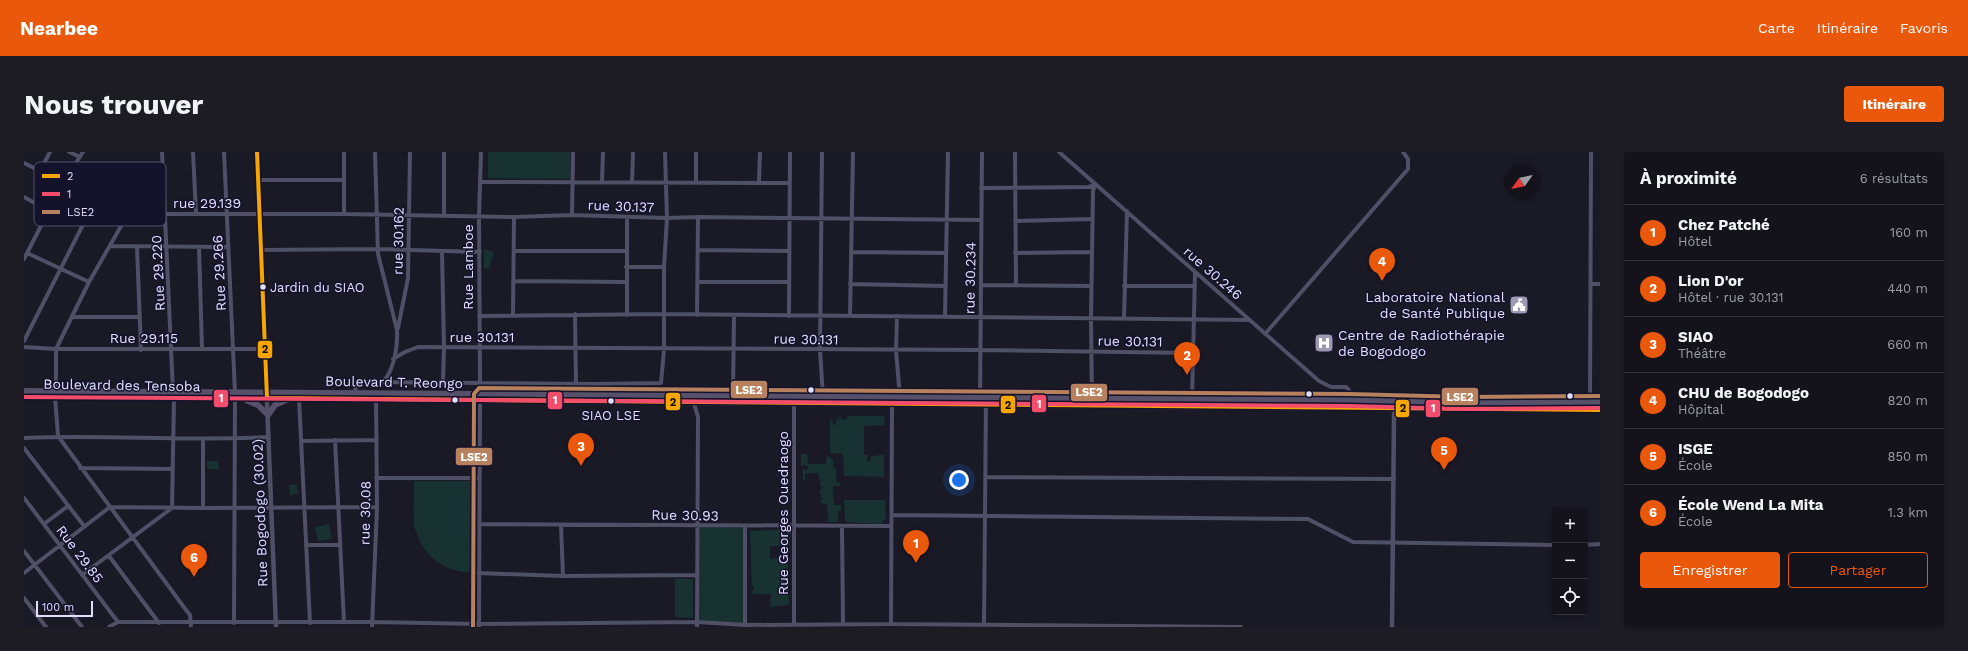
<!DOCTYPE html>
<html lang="fr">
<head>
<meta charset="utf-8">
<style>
	:root { --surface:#14131c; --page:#1d1c25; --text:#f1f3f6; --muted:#9d9ea3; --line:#33323b; --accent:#ea580c }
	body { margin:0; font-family:"Work Sans",sans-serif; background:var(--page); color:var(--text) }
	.controls { position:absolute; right:12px; bottom:12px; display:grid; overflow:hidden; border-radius:4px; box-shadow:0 2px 6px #0003 }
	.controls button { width:36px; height:36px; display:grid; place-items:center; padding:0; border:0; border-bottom:1px solid var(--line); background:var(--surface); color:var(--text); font:20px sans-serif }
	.compass { position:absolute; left:1480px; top:12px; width:36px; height:36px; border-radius:50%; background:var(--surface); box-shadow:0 2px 6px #0003; rotate:237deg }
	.scale { position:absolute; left:12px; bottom:10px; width:57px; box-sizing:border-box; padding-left:4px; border:2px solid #e0dffe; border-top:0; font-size:11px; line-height:14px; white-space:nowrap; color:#e0dffe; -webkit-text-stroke:3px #15132c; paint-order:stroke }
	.you { position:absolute; left:935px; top:328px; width:14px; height:14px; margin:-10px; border:3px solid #fff; border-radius:50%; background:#1a73e8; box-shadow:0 0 0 6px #1a73e833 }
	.badge { display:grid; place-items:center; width:26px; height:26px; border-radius:50%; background:var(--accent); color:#fff; font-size:13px; font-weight:700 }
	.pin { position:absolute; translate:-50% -33px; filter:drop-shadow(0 1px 2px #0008) }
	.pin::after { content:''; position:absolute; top:21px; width:14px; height:12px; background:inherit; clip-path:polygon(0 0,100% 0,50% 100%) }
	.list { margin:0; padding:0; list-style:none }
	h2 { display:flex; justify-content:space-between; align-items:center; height:52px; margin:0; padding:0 16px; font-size:17px }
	h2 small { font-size:13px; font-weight:400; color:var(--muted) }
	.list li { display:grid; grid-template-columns:26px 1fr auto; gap:12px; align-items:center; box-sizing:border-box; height:56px; padding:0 16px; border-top:1px solid var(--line) }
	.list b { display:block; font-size:15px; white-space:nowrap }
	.list p { margin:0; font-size:13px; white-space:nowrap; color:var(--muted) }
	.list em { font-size:13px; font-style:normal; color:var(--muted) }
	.actions { display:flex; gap:8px; padding:12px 16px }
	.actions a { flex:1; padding:9px 0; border:1px solid var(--accent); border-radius:4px; text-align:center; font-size:14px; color:var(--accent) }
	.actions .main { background:var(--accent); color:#fff }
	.icon { flex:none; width:22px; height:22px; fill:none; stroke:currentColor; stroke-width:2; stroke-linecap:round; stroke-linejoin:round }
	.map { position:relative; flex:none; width:1576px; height:475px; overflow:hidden; border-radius:4px }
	header { display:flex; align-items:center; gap:24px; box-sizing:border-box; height:56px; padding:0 20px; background:var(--accent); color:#fff }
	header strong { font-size:19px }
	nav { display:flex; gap:22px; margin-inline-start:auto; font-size:14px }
	.intro { display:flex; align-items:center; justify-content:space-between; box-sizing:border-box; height:96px; padding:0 24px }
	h1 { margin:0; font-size:28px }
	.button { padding:10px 18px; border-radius:4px; background:var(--accent); color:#fff; font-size:14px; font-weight:700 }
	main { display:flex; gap:24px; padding:0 24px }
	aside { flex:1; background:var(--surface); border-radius:4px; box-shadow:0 2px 6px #0003 }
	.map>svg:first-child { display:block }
</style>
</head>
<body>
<header>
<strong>Nearbee</strong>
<nav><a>Carte</a><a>Itinéraire</a><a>Favoris</a></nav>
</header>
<div class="intro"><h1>Nous trouver</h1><a class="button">Itinéraire</a></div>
<main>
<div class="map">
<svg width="1576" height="475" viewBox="0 0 1576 475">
	<rect width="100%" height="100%" fill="#1a1926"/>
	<path fill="#173230" d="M464 0H546V27L464 26Z
		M460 97 469 100V106L467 105V113H465L466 117 460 116Z
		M817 264 818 268 823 267 824 264H860L861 273 840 274V303H844L843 309 846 310 847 304 860 303V325L820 324 819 302 806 301V265L810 273 812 272V265L814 269 815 265Z
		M777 302H783L784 312H802L803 303 809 308V316L812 317V330L817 331 816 334H809L810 353H817V359H814V370H804L803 352 796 351V350L799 349 796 348 799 347 796 344 799 342H796V338L798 336H796L800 335 796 334V329L799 328H796L794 321H781V328H779V316L783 319 784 315 781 313 777 314Z
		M183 309H194L195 317H183Z
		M390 329H450L449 420C425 421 405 409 395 387 394 382 390 377 390 372 389 358 390 343 390 329Z
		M265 333H273L274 342 266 343Z
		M820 348H861L862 366 856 372 821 370Z
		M305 372 308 387 294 389 291 375Z
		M675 374 721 376V472L674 469Z
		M767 377 765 394H746V407L764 405 765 453 746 455 747 442H728L730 434H728L726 379Z
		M651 427H669V466L651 465Z"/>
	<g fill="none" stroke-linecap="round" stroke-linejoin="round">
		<path stroke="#4f4f66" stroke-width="4" d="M45 0 56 5
			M138 0 149 240
			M169 0 172 62
			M200 0 211 241
			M351 0 354 102 373 178C374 195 370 218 359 230
			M798 0 796 198 799 245
			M991 0 992 133
			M1035 0 1295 229 1307 235H1322L1325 238 1326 248
			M0 11 104 62H320L490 65 548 63 643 66 674 65 957 68
			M16 19 26 0
			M234 28H320
			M456 30 765 31
			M578 30 579 0
			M608 30 609 0
			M735 30 736 0
			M672 31V0
			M957 36 1064 35 1071 33
			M0 45 25 59
			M320 62V0
			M420 63V0
			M548 63 549 0
			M603 65V163
			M991 69 1068 67
			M86 94 204 95
			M113 95 117 198
			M175 95 178 196
			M236 98 353 97 456 100
			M674 98 765 99
			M490 99H602
			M418 100 420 195 419 230
			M827 100 922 101
			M3 101 65 130
			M991 101 1067 100
			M0 107 39 31 59 0
			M602 115H640
			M489 129 603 130
			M674 130H765
			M826 132 922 134
			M1566 132H1576
			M957 133 1067 134
			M1100 134H1171
			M489 162 490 65
			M551 162 552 232
			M673 163 674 65
			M455 164 640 162 1226 168
			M765 164 766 0
			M826 164 829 0
			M873 164 872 198 876 246
			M921 164 924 0
			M48 165H115
			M1100 166 1103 59
			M374 176 384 126 386 0
			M1241 182 1384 17V7L1379 0
			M0 189 72 47
			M0 195 32 197H240
			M369 207 381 200 394 195 956 198 1170 201
			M456 230 455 64 457 0
			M571 232 637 231 640 198V115L643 66 641 0
			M32 239V197L65 130 104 62
			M331 241 332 233 338 230 569 232 574 235 578 244
			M709 243 710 164
			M31 244 34 284 162 458 166 463 167 475
			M275 246 286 471
			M669 248 674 265 673 475
			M1168 248 1171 121
			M1566 250 1567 0
			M956 252 958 0
			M1068 253 1067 166 1069 39 1071 33
			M0 286C81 282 163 290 244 285
			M179 287V356
			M311 288 320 470
			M277 289 353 288
			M0 296 60 374
			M56 316 149 317
			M961 325 1370 327
			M352 326H455
			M0 346 94 470
			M868 363 1284 367 1329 390 1531 393
			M20 372 44 354
			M455 372 867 374
			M537 373 539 424
			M818 375 819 472
			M282 393H316
			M1561 393 1576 392
			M0 399 58 475
			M85 404 135 471
			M0 421 86 355 179 356 353 355
			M454 421 539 424 673 423
			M58 423 148 356 150 246
			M0 446 22 475
			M210 471 211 246
			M770 472V250
			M867 472 868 252
			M721 473V374
			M85 475 94 470H348L455 472 673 470 721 473 867 472 1217 475
			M348 475 353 355 352 246
			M455 475 456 247
			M960 475 962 246"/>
		<path stroke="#4f4f66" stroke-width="4.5" d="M233 0 252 475
			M1368 475 1370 262 1374 249"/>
		<path stroke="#56506b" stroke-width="6" d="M0 239 1326 248 1441 251 1576 250
			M0 244C525 248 1051 255 1576 258
			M222 248 234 253 244 263 251 253 265 247"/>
		<defs>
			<path id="bus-1" d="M233 0 243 246 1576 258"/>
			<path id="bus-2" d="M0 245 1326 254 1441 257 1576 256"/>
			<path id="bus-3" d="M449 475 450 242 455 236 1326 242 1441 245 1576 244"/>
		</defs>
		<use href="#bus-1" stroke="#15132c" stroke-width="7"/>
		<use href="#bus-2" stroke="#15132c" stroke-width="7"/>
		<use href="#bus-3" stroke="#15132c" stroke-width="7"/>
		<use href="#bus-1" stroke="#f7a600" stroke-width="4"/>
		<use href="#bus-2" stroke="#f44d6c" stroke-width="4"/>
		<use href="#bus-3" stroke="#b6815c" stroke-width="4"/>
	</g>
	<defs>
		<symbol id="civic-square" viewBox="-11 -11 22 22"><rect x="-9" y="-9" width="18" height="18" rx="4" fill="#9b9ab2" stroke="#15132c"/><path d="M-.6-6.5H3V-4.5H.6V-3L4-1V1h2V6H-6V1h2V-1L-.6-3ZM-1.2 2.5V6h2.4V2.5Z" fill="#fff"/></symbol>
		<symbol id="hospital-square" viewBox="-11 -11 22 22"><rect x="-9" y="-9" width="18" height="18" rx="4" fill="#9b9ab2" stroke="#15132c"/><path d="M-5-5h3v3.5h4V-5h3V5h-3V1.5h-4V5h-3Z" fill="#fff"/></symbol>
	</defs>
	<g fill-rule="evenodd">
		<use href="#civic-square" x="1484" y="142" width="22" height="22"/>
		<use href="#hospital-square" x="1289" y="180" width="22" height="22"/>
	</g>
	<g fill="#e0dffe" stroke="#15132c" stroke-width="1.5">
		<circle cx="239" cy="135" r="3.5"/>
		<circle cx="787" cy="238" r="3.5"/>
		<circle cx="1285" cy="242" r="3.5"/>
		<circle cx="1546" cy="244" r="3.5"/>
		<circle cx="431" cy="248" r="3.5"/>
		<circle cx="587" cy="249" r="3.5"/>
	</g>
	<g text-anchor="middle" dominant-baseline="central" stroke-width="3" stroke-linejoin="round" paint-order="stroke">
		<g font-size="13" fill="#e0dffe" stroke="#15132c" text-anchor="start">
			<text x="246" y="135">Jardin du SIAO</text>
			<text x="587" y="263" text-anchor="middle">SIAO LSE</text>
		</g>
		<g font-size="14" fill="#e0dffe" stroke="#15132c">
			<text x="183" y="51">rue 29.139</text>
			<text transform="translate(597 54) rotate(2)">rue 30.137</text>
			<text transform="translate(374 89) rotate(-89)">rue 30.162</text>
			<text transform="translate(444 115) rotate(-90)">Rue Lamboe</text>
			<text transform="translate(134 121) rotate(-93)">Rue 29.220</text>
			<text transform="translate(195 121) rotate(-93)">Rue 29.266</text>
			<text transform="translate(1189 121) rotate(41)">rue 30.246</text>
			<text transform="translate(946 126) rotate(-89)">rue 30.234</text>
			<text x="458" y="185">rue 30.131</text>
			<text x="120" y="186">Rue 29.115</text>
			<text transform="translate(782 187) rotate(1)">rue 30.131</text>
			<text transform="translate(1106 189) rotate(1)">rue 30.131</text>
			<text transform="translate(370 230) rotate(1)">Boulevard T. Reongo</text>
			<text transform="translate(98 233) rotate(1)">Boulevard des Tensoba</text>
			<text transform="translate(236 361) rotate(-92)">Rue Bogodogo (30.02)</text>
			<text transform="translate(341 361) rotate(-89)">rue 30.08</text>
			<text transform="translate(759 361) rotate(-90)">Rue Georges Ouedraogo</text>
			<text transform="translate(661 363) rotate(1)">Rue 30.93</text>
			<text transform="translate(56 402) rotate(53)">Rue 29.85</text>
		</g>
		<g font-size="14" fill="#e0dffe" stroke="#15132c" text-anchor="end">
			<text x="1481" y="145">Laboratoire National<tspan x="1481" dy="16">de Santé Publique</tspan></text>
			<text x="1314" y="183" text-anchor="start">Centre de Radiothérapie<tspan x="1314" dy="16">de Bogodogo</tspan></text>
		</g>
	</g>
	<rect x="10" y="10" width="132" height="64" rx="6" fill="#15132c" stroke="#52506b" stroke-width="1"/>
	<rect x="18" y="22" width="18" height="4" fill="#f7a600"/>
	<rect x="18" y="40" width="18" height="4" fill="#f44d6c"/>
	<rect x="18" y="58" width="18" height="4" fill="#b6815c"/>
	<g font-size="11" fill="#e0dffe">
		<text x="43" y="28">2</text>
		<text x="43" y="46">1</text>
		<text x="43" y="64">LSE2</text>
	</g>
	<g stroke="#15132c" stroke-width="1.5">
		<rect x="233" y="188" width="16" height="19" rx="4" fill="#f7a600"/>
		<rect x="706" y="228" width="38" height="19" rx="4" fill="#b6815c"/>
		<rect x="1046" y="231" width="38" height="19" rx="4" fill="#b6815c"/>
		<rect x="1417" y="235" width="38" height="19" rx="4" fill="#b6815c"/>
		<rect x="189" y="237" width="16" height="19" rx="4" fill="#f44d6c"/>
		<rect x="523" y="239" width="16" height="19" rx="4" fill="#f44d6c"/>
		<rect x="641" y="240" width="16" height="19" rx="4" fill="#f7a600"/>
		<rect x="1007" y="242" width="16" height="19" rx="4" fill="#f44d6c"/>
		<rect x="976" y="243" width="16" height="19" rx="4" fill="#f7a600"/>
		<rect x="1401" y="247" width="16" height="19" rx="4" fill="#f44d6c"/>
		<rect x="1371" y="247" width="15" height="19" rx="4" fill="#f7a600"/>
		<rect x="431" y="295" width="38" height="19" rx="4" fill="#b6815c"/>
	</g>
	<g font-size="11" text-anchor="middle" font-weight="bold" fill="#fff">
		<text x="725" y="242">LSE2</text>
		<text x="1065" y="244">LSE2</text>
		<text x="1436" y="249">LSE2</text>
		<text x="197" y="250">1</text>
		<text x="531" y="252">1</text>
		<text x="1015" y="256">1</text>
		<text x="1409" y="260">1</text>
		<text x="450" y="309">LSE2</text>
	</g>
	<g font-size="11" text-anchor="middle" font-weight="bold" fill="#111">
		<text x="241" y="201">2</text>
		<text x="649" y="254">2</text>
		<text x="984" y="257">2</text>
		<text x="1379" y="260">2</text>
	</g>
</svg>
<div class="controls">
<button>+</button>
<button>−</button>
<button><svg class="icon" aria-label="locate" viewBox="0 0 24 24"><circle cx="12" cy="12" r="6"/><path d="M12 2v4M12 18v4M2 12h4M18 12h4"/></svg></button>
</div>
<svg class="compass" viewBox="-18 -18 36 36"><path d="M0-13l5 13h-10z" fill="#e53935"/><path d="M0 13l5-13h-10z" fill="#9d9ea3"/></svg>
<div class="scale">100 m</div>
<div class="you"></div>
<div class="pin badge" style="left:892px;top:411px">1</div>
<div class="pin badge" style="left:1163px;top:223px">2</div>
<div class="pin badge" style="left:557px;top:314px">3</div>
<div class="pin badge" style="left:1358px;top:129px">4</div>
<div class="pin badge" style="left:1420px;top:318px">5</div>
<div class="pin badge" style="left:170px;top:425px">6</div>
</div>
<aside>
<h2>À proximité<small>6 résultats</small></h2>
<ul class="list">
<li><span class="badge">1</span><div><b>Chez Patché</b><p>Hôtel</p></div><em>160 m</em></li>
<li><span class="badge">2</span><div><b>Lion D'or</b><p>Hôtel · rue 30.131</p></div><em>440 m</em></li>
<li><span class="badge">3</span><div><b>SIAO</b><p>Théâtre</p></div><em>660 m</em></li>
<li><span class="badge">4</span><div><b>CHU de Bogodogo</b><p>Hôpital</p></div><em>820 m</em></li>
<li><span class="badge">5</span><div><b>ISGE</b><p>École</p></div><em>850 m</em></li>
<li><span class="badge">6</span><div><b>École Wend La Mita</b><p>École</p></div><em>1.3 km</em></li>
</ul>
<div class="actions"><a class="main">Enregistrer</a><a>Partager</a></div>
</aside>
</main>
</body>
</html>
